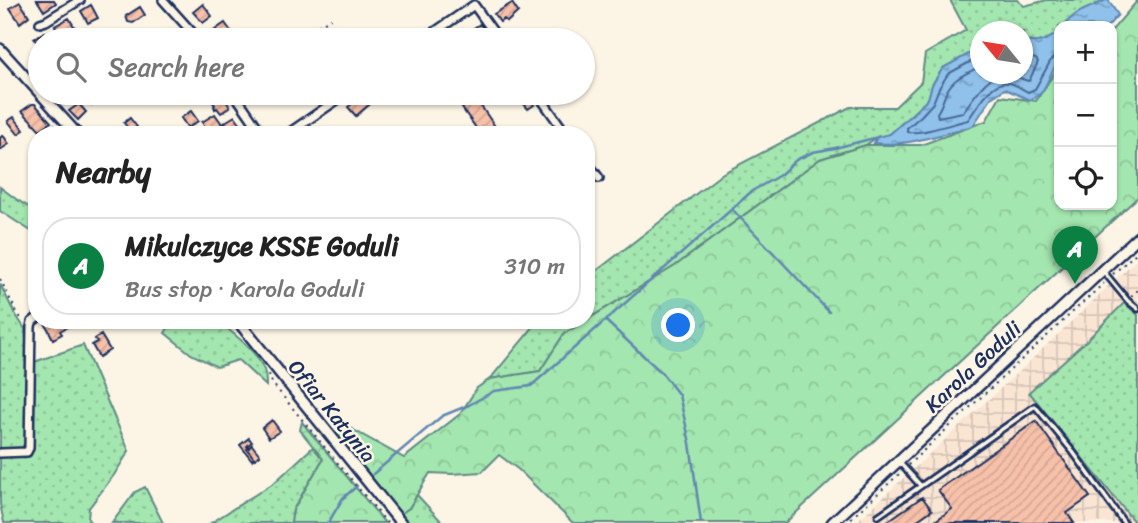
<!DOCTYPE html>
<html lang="en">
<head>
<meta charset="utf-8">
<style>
	:root { --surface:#fff; --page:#f6f6f6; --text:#222; --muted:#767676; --line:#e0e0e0; --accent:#0b8043 }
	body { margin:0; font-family:Sriracha,sans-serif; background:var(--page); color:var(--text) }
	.controls { position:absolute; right:21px; top:21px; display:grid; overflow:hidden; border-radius:14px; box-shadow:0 2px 5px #0004 }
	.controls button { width:63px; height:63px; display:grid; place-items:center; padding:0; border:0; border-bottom:2px solid var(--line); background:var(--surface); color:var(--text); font:35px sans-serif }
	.compass { position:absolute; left:970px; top:21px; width:63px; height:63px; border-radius:50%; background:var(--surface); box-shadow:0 2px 5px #0004; rotate:300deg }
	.you { position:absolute; left:679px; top:326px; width:24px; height:24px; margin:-18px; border:5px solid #fff; border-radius:50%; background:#1a73e8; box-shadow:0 0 0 10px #1a73e833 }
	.badge { display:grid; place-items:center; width:46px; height:46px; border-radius:50%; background:var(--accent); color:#fff; font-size:23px; font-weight:700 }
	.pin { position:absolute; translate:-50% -58px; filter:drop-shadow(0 2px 4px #0008) }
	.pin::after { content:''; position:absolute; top:37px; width:24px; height:21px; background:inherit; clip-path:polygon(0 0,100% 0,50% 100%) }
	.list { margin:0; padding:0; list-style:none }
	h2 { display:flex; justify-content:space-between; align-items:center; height:91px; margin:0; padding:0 28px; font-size:30px }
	h2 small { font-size:23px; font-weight:400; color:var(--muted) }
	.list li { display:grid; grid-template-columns:46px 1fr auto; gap:21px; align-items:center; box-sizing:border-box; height:98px; margin:0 14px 14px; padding:0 14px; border:2px solid var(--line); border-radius:28px }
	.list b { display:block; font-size:26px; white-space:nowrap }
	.list p { margin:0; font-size:23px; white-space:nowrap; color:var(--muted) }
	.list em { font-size:23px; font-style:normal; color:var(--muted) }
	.icon { flex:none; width:38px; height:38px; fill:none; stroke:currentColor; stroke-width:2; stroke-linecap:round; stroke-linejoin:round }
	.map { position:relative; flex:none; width:1138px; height:523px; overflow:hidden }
	.search { position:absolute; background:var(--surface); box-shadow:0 2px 5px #0004; left:28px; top:28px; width:567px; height:77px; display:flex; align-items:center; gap:18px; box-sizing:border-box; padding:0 24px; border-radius:38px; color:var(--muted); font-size:26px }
	.panel { position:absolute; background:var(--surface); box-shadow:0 2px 5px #0004; left:28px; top:126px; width:567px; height:203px; border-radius:28px }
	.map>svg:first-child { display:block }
</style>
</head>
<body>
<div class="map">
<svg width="1138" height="523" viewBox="0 0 1138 523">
	<defs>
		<pattern id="industrial-grid" width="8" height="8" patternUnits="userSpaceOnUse" patternTransform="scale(1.75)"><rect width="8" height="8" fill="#fae5d3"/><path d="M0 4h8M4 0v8" fill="none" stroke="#d6c5b8"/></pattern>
		<pattern id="grass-dots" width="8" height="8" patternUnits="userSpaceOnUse" patternTransform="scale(1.75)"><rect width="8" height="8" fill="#a4e6af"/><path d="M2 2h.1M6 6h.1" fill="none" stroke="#8dc699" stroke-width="1.8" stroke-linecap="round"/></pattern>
		<pattern id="forest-crowns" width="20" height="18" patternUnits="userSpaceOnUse" patternTransform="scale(1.75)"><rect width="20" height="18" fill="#a4e6af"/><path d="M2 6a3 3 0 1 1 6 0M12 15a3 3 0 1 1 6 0" fill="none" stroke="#8dc699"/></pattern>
		<pattern id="water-ripples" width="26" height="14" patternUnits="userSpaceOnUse" patternTransform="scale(1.75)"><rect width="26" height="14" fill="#8fc1eb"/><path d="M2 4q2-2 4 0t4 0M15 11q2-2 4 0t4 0" fill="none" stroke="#749dc2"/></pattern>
		<pattern id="building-hatch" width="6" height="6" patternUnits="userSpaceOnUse" patternTransform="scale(1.75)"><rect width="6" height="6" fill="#f7c1a9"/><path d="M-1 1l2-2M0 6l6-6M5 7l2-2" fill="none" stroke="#d3a694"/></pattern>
	</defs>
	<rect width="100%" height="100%" fill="#fcf5e5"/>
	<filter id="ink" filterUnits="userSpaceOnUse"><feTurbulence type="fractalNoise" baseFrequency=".0143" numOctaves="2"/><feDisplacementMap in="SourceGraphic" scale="14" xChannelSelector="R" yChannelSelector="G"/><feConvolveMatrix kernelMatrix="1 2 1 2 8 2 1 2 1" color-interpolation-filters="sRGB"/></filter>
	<g filter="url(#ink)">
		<path fill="url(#industrial-grid)" d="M1138 258V523H855L1015 375Z"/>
		<path fill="url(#grass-dots)" stroke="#608a86" stroke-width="2" d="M950 0H1017L1024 6 1047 0H1106C1089 9 1076 10 1064 26H1059V32C1046 41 1038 45 1023 40V32H981L980 48 943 68 932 85 928 99 890 134 877 137 866 145 820 159 675 266 586 320V279L723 173 850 107H895L921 82 925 54 966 30Z
			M0 187 16 199 37 212V235L0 211Z
			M0 284 14 312 25 329 28 362 25 442 22 448 0 450Z
			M1124 303 1138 315V523H1135L1029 392 1087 340Z
			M173 320H217C233 334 256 349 264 370 266 375 266 380 266 386L238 360 217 367 191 354 165 333Z
			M539 320H586L564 334 540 371 490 379Z
			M83 345 129 451 114 475 89 508 88 519 91 523H4L0 504V456L30 454 34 449V362Z
			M313 447 323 459 293 510 291 523H211L275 482Z
			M145 487 163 523H112L135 492Z
			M417 495 443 523H409L400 514 409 508Z"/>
		<path fill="url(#forest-crowns)" stroke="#608a86" stroke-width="2" d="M1138 0V197L785 523H573L519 470 499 455 482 472 452 474 430 473 409 508 400 514 334 436 341 423 404 458 460 414 477 388 490 379 540 371 564 334 675 266 820 159 866 145H921L986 121 1000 96 1036 101 1059 66V205H1112V30Z
			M302 422 385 523H291L293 510 323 459 300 430Z"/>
		<path fill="url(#water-ripples)" stroke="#6187b3" stroke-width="2" d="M1106 0H1108L1118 15 1108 26H1064C1076 10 1089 9 1106 0Z
			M1059 32V62C1050 71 1048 85 1040 94 1039 95 1032 99 1030 100L1005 89 991 98 973 126C942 134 906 147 874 143L877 137 890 134 916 111 928 99 932 85 943 68 980 48 981 74H1023V40C1038 45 1047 41 1059 32Z"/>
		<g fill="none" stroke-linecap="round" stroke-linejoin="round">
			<path stroke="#496996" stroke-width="2" d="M981 56 948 74 939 88 933 103 921 116 907 128V132C923 134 951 124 968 120 976 109 991 80 1008 83 1014 83 1022 89 1028 92L1035 89 1051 60 1054 57H1059
				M981 66C968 73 954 77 947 91 943 99 942 106 937 113L938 117 963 112C973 99 988 71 1008 74 1016 75 1022 80 1029 81L1038 62 1036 59 1023 56"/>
			<path stroke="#6187b3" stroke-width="2.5" d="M732 209 829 312
				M606 321 662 373 679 395 690 443 701 523
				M373 474 442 416 469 405 494 391 531 386 732 209 752 191 780 175 796 160 813 152 835 148 878 137
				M328 523 343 498 357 486"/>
		</g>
		<path fill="url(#building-hatch)" stroke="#1b2f5e" stroke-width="2" d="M37 0H54L56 3 44 11Z
			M20 2 29 16 20 23 10 8Z
			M512 3 518 12 507 22 504 19 500 22 494 14Z
			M203 4 212 16 203 23 193 12Z
			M91 5 98 18 88 23 81 11Z
			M140 7 145 15 133 23 128 22 126 16Z
			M69 18 75 28 61 37 55 26Z
			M225 23 233 34 225 40H222L215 30Z
			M480 24 491 40H478L471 30Z
			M323 31 324 33 326 32 331 40H311Z
			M45 32 50 40H40V48L34 38Z
			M95 93 106 94 92 105 87 98Z
			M221 93 230 107 221 113 217 108 215 109 214 106 215 105 211 100Z
			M515 93H527L534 105 528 109Z
			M363 95 370 104 356 116 348 107Z
			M476 99 501 135H481L462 108Z
			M32 104H35L51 122 40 130 22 111Z
			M79 104 86 112 78 120 69 111Z
			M191 111 198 121 188 128 181 118Z
			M215 114 222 124 209 133 202 122Z
			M235 116 243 127 232 134 225 122Z
			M14 117 24 130 18 134 8 121Z
			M130 118 137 127 131 132 124 123Z
			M225 123 231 132 226 135H207Z
			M54 125 62 135H43L42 134Z
			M3 135 9 144 0 150V138Z
			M50 320H64L67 327 60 331 62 334 53 339 45 323Z
			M101 335 110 350 99 357 92 345 97 342 95 339Z
			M272 420 280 431 269 438 262 428Z
			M1036 421 1090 497 1067 513 1074 523H932L952 509 938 490Z
			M249 438 252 442 247 446 249 448 247 449 254 458 252 460 240 445Z
			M252 445 260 455 255 459 247 449Z
			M922 497 932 510 913 523H885Z"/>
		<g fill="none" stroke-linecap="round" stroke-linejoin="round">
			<defs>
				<path id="service" d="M1104 272 1128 301 1138 309
					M899 462 921 486
					M878 516 1035 406 1073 452 1124 523"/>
				<path id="minor" d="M163 0 199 40
					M40 23 46 21 80 0
					M423 40 474 5 499 40
					M234 93 263 135
					M537 93 567 135
					M286 135 347 93
					M586 161 599 178
					M0 453 27 452 29 448 31 327 32 322 37 318"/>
				<path id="tertiary" d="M0 49 78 135
					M237 320 401 523
					M832 523 1138 237"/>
			</defs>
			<use href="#service" stroke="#1b2f5e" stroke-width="9"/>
			<use href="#minor" stroke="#1b2f5e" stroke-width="12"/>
			<use href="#tertiary" stroke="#1b2f5e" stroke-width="14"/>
			<path stroke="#1b2f5e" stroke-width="2" stroke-dasharray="2 5" stroke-linecap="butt" d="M294 40 331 18
				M1113 274 1138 251
				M0 279 16 311 23 321
				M1131 296 1138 290
				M269 374 272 383 387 523
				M908 465 1104 283
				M846 523 899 474"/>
			<use href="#service" stroke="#fcf5e5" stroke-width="3.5"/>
			<use href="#minor" stroke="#fcf5e5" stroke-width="7"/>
			<use href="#tertiary" stroke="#fcf5e5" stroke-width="9"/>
		</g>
	</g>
	<g text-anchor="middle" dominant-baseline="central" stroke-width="5" stroke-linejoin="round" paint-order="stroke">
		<g font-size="21" fill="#1b2f5e" stroke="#fcf5e5">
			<text transform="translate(973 367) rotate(-43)">Karola Goduli</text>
			<text transform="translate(332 411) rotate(51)">Ofiar Katynia</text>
		</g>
	</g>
</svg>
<div class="controls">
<button>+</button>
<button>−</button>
<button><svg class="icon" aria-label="locate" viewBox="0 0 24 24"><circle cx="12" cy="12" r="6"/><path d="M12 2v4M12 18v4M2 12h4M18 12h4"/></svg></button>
</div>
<svg class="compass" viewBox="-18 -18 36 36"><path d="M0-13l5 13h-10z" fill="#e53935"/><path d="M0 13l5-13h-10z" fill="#767676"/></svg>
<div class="you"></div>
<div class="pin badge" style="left:1075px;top:284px">A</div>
<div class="search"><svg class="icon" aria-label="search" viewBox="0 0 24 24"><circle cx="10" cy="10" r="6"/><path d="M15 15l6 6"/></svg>Search here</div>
<section class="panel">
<h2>Nearby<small></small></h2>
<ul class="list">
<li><span class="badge">A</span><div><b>Mikulczyce KSSE Goduli</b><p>Bus stop · Karola Goduli</p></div><em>310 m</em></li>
</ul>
</section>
</div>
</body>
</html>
